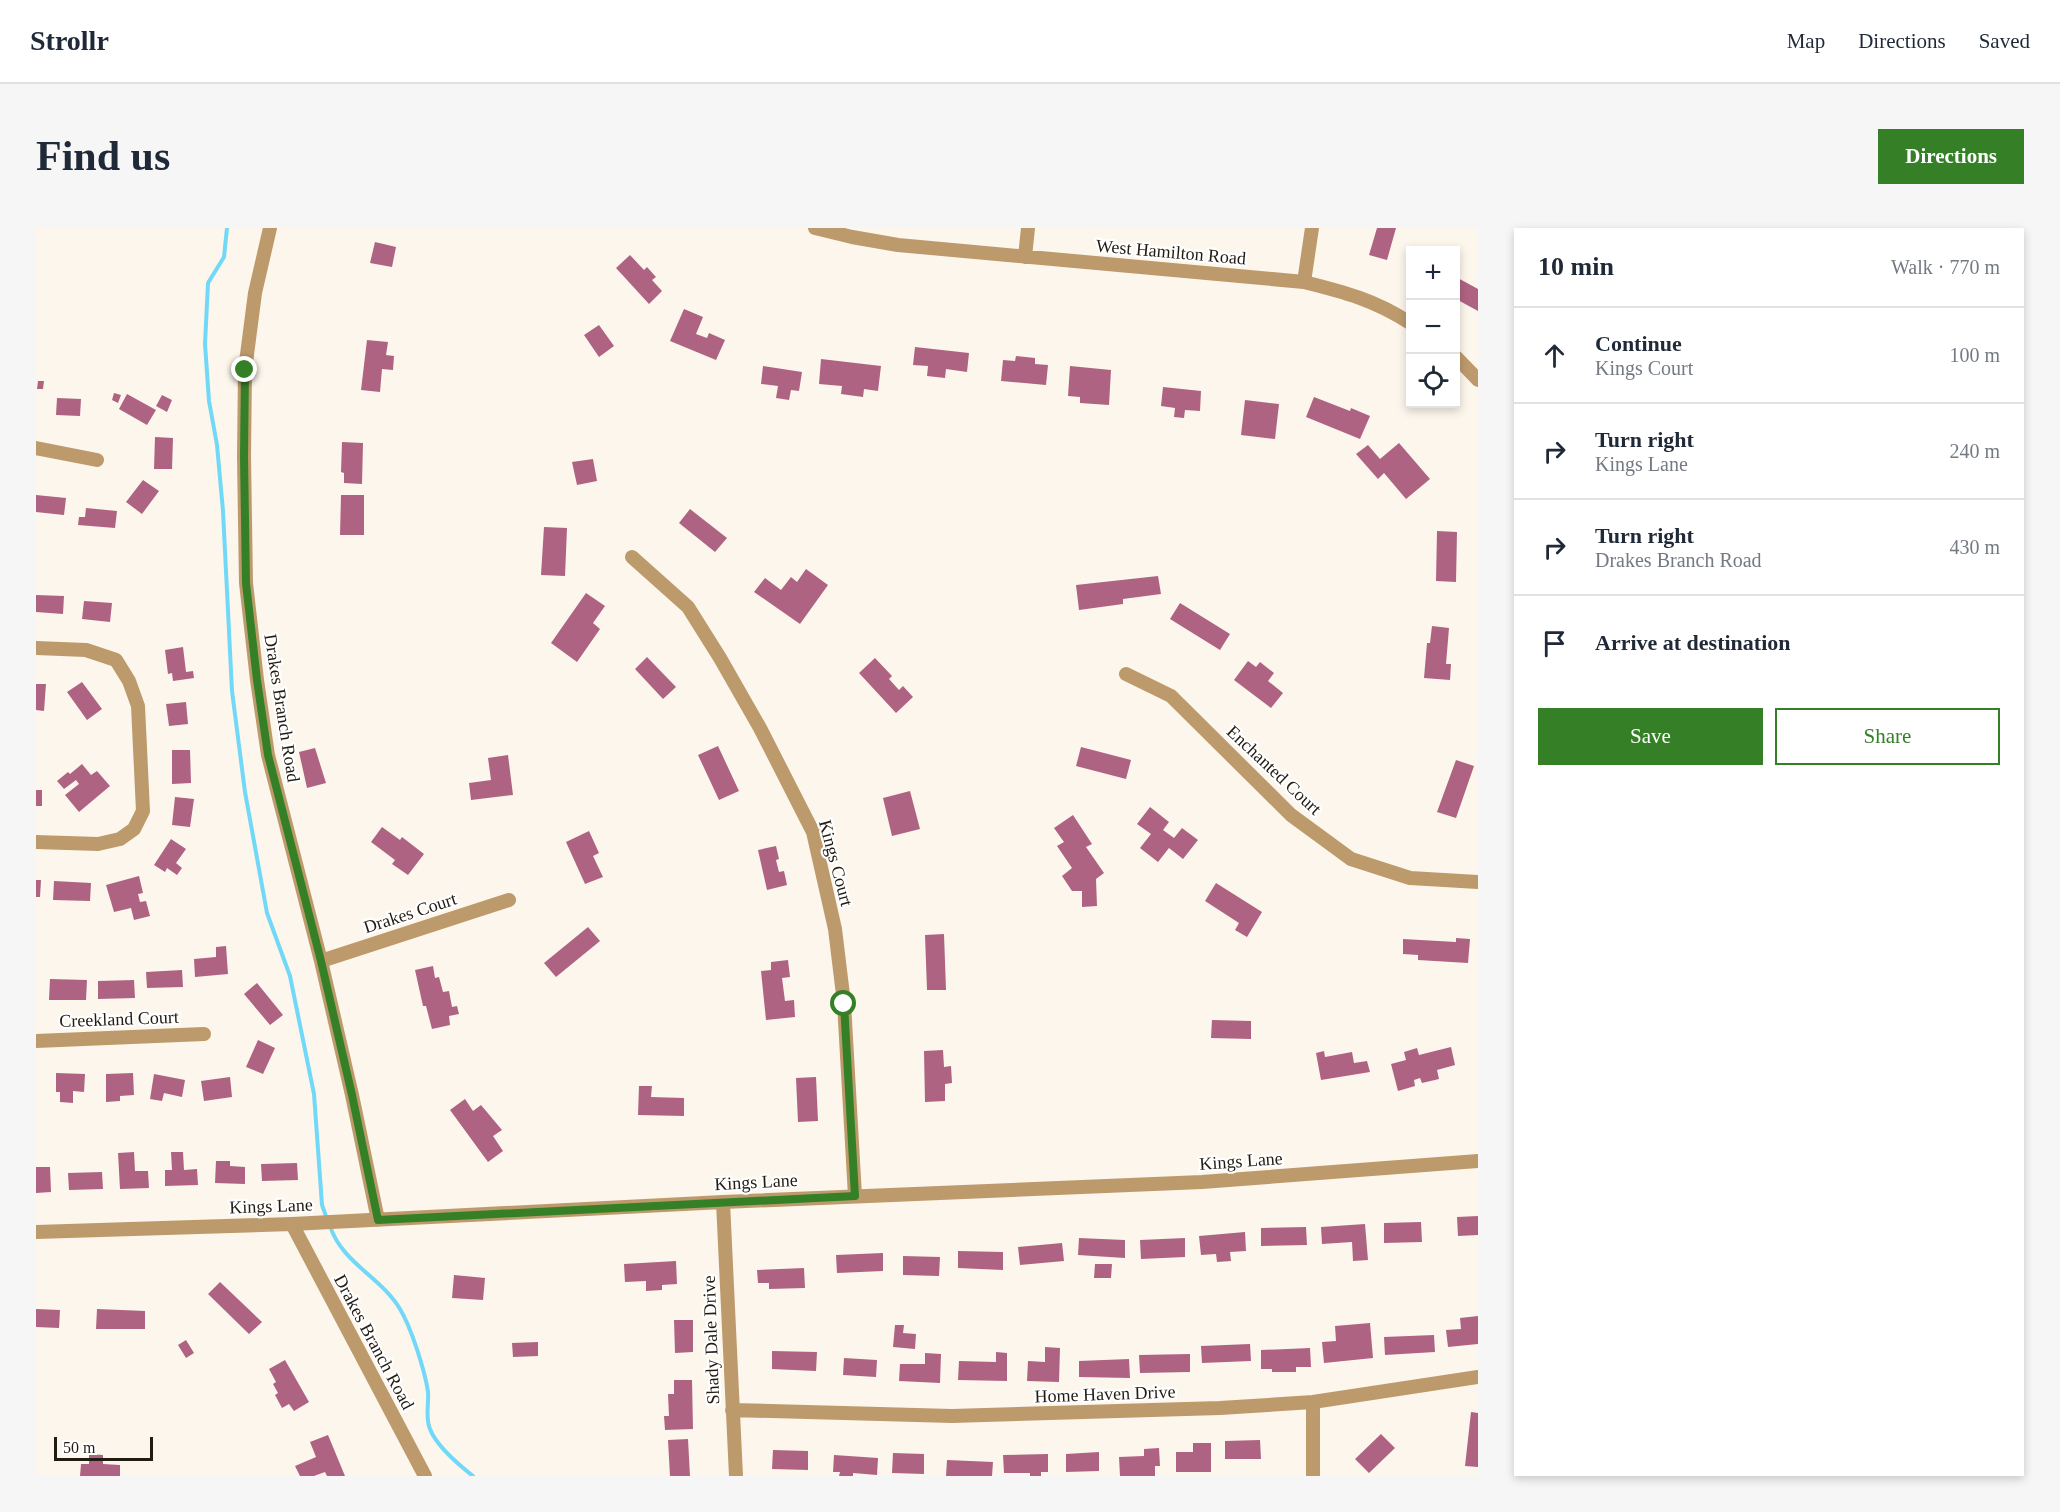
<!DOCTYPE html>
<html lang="en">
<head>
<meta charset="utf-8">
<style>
	:root { --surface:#fff; --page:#f6f6f7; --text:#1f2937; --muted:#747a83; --line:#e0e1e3; --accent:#358027 }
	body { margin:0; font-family:Georgia,serif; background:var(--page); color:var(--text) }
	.controls { position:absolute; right:18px; top:18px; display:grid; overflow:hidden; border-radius:0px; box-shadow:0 3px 9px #0003 }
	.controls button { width:54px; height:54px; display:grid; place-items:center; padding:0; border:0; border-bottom:2px solid var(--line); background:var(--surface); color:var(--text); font:30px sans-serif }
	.scale { position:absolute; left:18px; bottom:15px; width:99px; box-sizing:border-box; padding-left:6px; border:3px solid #211b12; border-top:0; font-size:16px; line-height:21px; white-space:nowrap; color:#211b12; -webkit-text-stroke:4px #fff; paint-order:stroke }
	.stop { position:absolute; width:18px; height:18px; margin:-14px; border:4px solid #358027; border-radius:50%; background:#fff }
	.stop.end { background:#358027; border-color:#fff; box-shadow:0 2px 6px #0008 }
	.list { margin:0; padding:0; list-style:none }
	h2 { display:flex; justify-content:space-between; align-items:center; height:78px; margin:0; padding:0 24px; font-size:26px }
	h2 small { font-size:20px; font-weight:400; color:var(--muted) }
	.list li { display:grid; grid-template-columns:39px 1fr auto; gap:18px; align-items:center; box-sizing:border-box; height:96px; padding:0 24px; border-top:2px solid var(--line) }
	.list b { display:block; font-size:22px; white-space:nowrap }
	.list p { margin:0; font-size:20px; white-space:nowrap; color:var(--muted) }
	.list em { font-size:20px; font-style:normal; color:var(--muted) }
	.actions { display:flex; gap:12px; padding:18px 24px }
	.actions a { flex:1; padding:14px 0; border:2px solid var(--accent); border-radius:0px; text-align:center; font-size:21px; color:var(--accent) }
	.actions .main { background:var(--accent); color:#fff }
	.icon { flex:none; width:33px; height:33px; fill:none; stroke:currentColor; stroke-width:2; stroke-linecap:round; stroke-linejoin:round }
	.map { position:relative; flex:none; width:1442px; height:1248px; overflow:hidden; border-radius:0px }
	header { display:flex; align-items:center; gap:36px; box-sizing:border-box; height:84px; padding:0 30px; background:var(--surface); border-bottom:2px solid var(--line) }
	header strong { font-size:28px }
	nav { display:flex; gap:33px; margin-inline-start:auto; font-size:21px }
	.intro { display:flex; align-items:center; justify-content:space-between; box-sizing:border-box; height:144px; padding:0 36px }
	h1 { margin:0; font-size:42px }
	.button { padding:15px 27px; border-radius:0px; background:var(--accent); color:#fff; font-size:21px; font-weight:700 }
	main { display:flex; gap:36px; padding:0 36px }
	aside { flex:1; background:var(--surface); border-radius:0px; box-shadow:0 3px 9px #0003 }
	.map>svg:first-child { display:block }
</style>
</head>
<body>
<header>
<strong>Strollr</strong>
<nav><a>Map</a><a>Directions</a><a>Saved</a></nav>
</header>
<div class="intro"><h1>Find us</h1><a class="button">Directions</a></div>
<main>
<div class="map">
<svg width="1442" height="1248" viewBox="0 0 1442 1248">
	<rect width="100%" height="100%" fill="#fcf6ec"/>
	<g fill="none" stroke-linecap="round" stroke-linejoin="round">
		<path stroke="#72d8f8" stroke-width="4" d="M191 0 188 29 172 55 169 116 173 173 181 217 187 283 196 463 209 564 231 685 254 748 278 866 286 977 291 991
			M294 998C306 1035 345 1049 364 1081 375 1099 389 1143 392 1164 393 1176 389 1190 394 1201 400 1217 423 1237 437 1248"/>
	</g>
	<path fill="#af6382" d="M1341 0H1360L1351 32 1333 27Z
		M339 14 360 19 356 39 334 35Z
		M594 27 608 42 611 39 620 49 616 52 626 63 613 76 580 40Z
		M1420 49 1442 61V83L1420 71Z
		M648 81 667 89 660 106 671 110 673 105 689 112 680 132 634 113Z
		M563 97 578 118 563 129 548 107Z
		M331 112 352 114 350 127 358 128 357 142 346 141 344 164 325 162Z
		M879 119 933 125 931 144 910 141 909 150 891 148 892 138 877 137Z
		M980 128 999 130V136L1012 137 1010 157 965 153 967 132 979 133Z
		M785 131 845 138 842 163 828 161 827 169 805 166 806 158 783 156Z
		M727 138 766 144 763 163 755 162 753 172 740 170 742 158 725 156Z
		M1034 138 1075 142 1073 177 1044 175V169L1032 168Z
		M2 153H8L7 161H1Z
		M1127 159 1165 163 1164 183 1149 182 1148 190 1138 189 1139 180 1125 178Z
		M78 165 85 167 82 175 76 172Z
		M91 166 120 182 111 197 83 181Z
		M126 167 136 172 131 184 120 178Z
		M1278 169 1314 183 1315 180 1334 188 1324 211 1270 189Z
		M21 170 45 171 44 188 20 187Z
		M1209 172 1243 176 1239 211 1205 207Z
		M119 209 137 210 136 241H118Z
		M306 214 327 215 326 256 308 255V245L305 244Z
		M1363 215 1394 251 1370 271 1348 245 1342 251 1320 226 1332 217 1344 231Z
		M557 231 561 253 541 257 536 234Z
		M107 252 123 263 106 286 90 274Z
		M0 267 30 270 28 287 0 284Z
		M305 267H328V307H304Z
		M50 280 81 283 79 300 42 297 43 289H49Z
		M654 281 691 310 679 324 643 295Z
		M508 299 531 300 529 348 505 347Z
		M1401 303 1421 304 1420 354 1400 353Z
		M770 341 792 357 764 396 718 364 729 350 745 362 755 349 761 354Z
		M1122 348 1125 366 1087 371V376L1043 382 1040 357Z
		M550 365 569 378 557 395 564 401 541 434 515 415Z
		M0 367 28 368 27 386 0 384Z
		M48 373 76 375 74 394 46 391Z
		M1144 375 1194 406 1184 422 1134 391Z
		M1396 398 1413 400 1410 436H1415L1414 452 1388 450 1391 415H1394Z
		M147 419 150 444 157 443 158 450 137 453 136 445 132 446 129 422Z
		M611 429 640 459 627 471 599 441Z
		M839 430 856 448 853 451 863 462 867 458 877 469 860 485 823 445Z
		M1212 433 1220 439 1224 434 1238 445 1232 453 1247 465 1235 480 1198 452Z
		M46 454 66 481 51 492 31 464Z
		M0 456H10L8 483 0 482Z
		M150 474 152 496 133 498 130 476Z
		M682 518 703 563 683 572 662 527Z
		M1045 519 1095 532 1090 551 1040 538Z
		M279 520 290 555 271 560 263 524Z
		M136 522H154L155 555 136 556Z
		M472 527 477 567 435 572 433 555 455 552 452 530Z
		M1420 532 1438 538 1420 590 1401 584Z
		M46 536 55 547 61 543 74 558 43 584 29 567 43 556 40 552 28 561 21 553 32 544 34 546Z
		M0 562H6V578H0Z
		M874 563 884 601 856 608 847 570Z
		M139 569 158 571 154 599 136 597Z
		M1114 579 1133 594 1127 602 1138 610 1146 600 1162 612 1147 631 1133 620 1122 634 1104 620 1115 606 1101 596Z
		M1037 587 1056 616 1050 619 1068 645 1060 651 1061 678 1046 679V663H1036L1026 648 1036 640 1021 618 1028 614 1018 600Z
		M346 599 364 612 366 609 388 626 372 647 356 636 359 632 335 614Z
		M553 603 563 625 557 628 567 649 549 656 530 614Z
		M135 611 150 621 140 635 146 640 141 647 131 640 129 644 118 637Z
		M740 618 743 631 740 632 743 644 748 643 751 657 731 662 722 622Z
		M103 648 107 665 102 666 104 674 110 673 114 688 98 692 95 680 78 684 70 657Z
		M0 652H5L4 669H0Z
		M18 653 55 655 54 673 17 672Z
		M1180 655 1226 684 1211 709 1199 702 1203 695 1169 673Z
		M552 699 564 713 520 749 508 735Z
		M908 706 910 762H891L889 707Z
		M1420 710 1434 711 1432 735 1382 732V727L1367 726V711L1420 714Z
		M190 718 192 746 159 749 158 731 180 729V719Z
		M752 732 754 749 746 750 749 773 758 772 759 789 730 792 725 743 735 742V734Z
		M397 738 399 750 403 749 407 764 413 763 416 779 421 778 423 786 413 788 414 797 396 801 390 778H387L379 742Z
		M146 742 147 759 111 760 110 744Z
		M14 751 51 752 50 772H13Z
		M98 752 99 770 62 771V753Z
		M221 755 247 787 234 797 208 766Z
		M1176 792 1215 793V811L1175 810Z
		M222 812 239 820 227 846 210 839Z
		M1415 819 1419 837 1401 842 1403 851 1386 855 1384 850 1378 852 1379 858 1362 863 1355 836 1370 832 1368 824 1381 820 1383 827Z
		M907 822 908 839 915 838 916 855 909 856V873L889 874 888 823Z
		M1288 823 1289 829 1316 824 1318 835 1331 833 1334 844 1285 852 1280 825Z
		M20 845 49 846 48 864 37 863V875L24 874V864H20Z
		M97 845 98 867 84 868V873L70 874V846Z
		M118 846 149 852 146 869 128 865 126 873 114 871Z
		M194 849 196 869 168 873 165 853Z
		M780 849 782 893 762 894 760 850Z
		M603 858H616L615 869 648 870V888L602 887Z
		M429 871 437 883 445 877 466 902 457 908 467 923 452 934 414 882Z
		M98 924 99 943H112L113 960 84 961 82 925Z
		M135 924H147L148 942 161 941 162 957 129 958V942H136Z
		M180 933H194V938L209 939V956L179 955Z
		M261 935 262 952 226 953 225 936Z
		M0 939H14L15 964 0 965Z
		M66 944 67 961 33 962 32 945Z
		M1442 988V1007L1422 1008 1421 989Z
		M1385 994 1386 1014 1348 1015V995Z
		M1329 996 1332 1032 1317 1033 1316 1014 1286 1016 1285 999Z
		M1270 999 1271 1017 1225 1018V1000Z
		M1209 1004 1210 1023 1194 1024 1195 1033 1181 1034 1180 1026 1165 1027 1163 1008Z
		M1043 1010 1089 1012V1030L1042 1027Z
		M1149 1010V1029L1105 1031 1104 1012Z
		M1026 1015 1028 1033 984 1037 982 1019Z
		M922 1023 967 1024V1042L922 1040Z
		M847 1025V1043L801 1045 800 1027Z
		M867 1028 904 1029 903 1048 867 1047Z
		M640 1033 641 1056 626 1057V1062L610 1063V1053L589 1054 588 1036Z
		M1059 1036H1076L1075 1050H1058Z
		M768 1040 769 1060 733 1061V1055H722L721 1042Z
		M418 1047 449 1050 447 1072 416 1070Z
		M184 1054 226 1094 213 1106 172 1066Z
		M0 1081 24 1082 23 1100 0 1099Z
		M61 1081 109 1083V1101H60Z
		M1442 1088V1116L1412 1119 1410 1102 1425 1101 1424 1090Z
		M638 1092H657V1124L639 1125Z
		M1334 1095 1337 1130 1288 1135 1286 1114 1300 1113 1299 1098Z
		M859 1097H868L867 1105 880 1106 879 1121 857 1119Z
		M1398 1107 1399 1124 1349 1127 1348 1109Z
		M150 1112 158 1125 150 1130 142 1117Z
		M502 1114V1128L477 1129 476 1115Z
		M1214 1116 1215 1133 1166 1135 1165 1118Z
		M1009 1119 1024 1120 1023 1154 991 1153 992 1133 1009 1134Z
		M1274 1120 1275 1139H1260V1144H1236V1141H1225V1122Z
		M736 1123 781 1124 780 1143 736 1141Z
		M960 1124 971 1125V1153L922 1152 923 1133 960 1134Z
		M889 1125 905 1126 904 1155 863 1153 864 1136H889Z
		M1154 1126V1144L1104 1145 1103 1127Z
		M808 1130 841 1132 840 1149 807 1147Z
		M1093 1131 1094 1150 1043 1149V1133Z
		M249 1132 273 1174 258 1183 253 1176 246 1180 239 1167 242 1165 237 1156 240 1154 233 1141Z
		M638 1152H656L657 1201 629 1202 628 1188H633L632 1166H638Z
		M1435 1184 1442 1185V1239L1429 1238Z
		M1345 1206 1359 1220 1333 1245 1319 1231Z
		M292 1207 309 1248H291L289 1244 278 1248H264L259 1238 280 1229 274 1214Z
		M652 1211 654 1248H634L632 1212Z
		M1224 1212 1225 1231H1189V1213Z
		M1157 1215H1175V1244H1140V1224H1157Z
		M1123 1220 1124 1238H1119V1248H1084L1083 1229 1108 1228V1221Z
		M737 1222 772 1223V1242L736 1241Z
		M1063 1224V1243L1030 1244V1226Z
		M857 1225 888 1226V1246L856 1245Z
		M53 1226 67 1227V1236L84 1237V1248H44L45 1236H53Z
		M1012 1226V1244H1005V1248H994V1245H968L967 1227Z
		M798 1227 842 1230 841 1247 817 1245V1248H803L804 1244H797Z
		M911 1232 957 1234 956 1248H910Z"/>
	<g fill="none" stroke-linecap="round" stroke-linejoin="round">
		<path stroke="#bd9a6c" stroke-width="14" d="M234 0 219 65 209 142 208 228 210 355 221 452 232 527 285 733 316 867 342 992
			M779 0 816 9 862 17 1268 54C1308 64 1339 72 1374 95
			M989 29 992 0
			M1268 54 1276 0
			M1420 129 1442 152
			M0 220 61 232
			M596 329 652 379 684 430 724 500 777 604 799 701 808 775 819 968
			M0 420 50 422 80 432 93 453 102 478 107 583 98 601 84 611 62 616 0 614
			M1090 446 1135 468 1255 587 1315 631 1374 650 1442 654
			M285 733 473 672
			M0 813 168 806
			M687 974 700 1248
			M256 996 389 1248
			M0 1004 256 996 687 974 1166 954 1442 933
			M696 1182 916 1188 1184 1180 1277 1174 1442 1149
			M1277 1248V1174"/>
	</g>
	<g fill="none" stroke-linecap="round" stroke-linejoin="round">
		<path stroke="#358027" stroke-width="8" d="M209 142 208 228 210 355 221 452 232 527 285 733 316 867 342 992 819 968 808 776"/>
	</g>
	<g text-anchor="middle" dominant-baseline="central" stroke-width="4.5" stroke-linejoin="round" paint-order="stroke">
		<g font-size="18" fill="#211b12" stroke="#fff">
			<text transform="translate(1135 24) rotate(5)">West Hamilton Road</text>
			<text transform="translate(246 480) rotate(81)">Drakes Branch Road</text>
			<text transform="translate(1238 542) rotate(43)">Enchanted Court</text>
			<text transform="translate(800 635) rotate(75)">Kings Court</text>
			<text transform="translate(374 685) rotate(-18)">Drakes Court</text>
			<text transform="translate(83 791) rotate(-2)">Creekland Court</text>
			<text transform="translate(1205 933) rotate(-4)">Kings Lane</text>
			<text transform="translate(720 954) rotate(-3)">Kings Lane</text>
			<text transform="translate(235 978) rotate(-2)">Kings Lane</text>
			<text transform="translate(675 1112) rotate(-92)">Shady Dale Drive</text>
			<text transform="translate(338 1114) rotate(62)">Drakes Branch Road</text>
			<text transform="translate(1069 1166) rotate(-2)">Home Haven Drive</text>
		</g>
	</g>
</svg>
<div class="controls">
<button>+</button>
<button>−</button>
<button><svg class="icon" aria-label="locate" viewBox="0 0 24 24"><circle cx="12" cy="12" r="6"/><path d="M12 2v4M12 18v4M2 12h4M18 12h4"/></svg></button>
</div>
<div class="scale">50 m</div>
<div class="stop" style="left:808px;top:776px"></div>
<div class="stop end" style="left:209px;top:142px"></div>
</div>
<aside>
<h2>10 min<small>Walk · 770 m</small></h2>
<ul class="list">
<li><svg class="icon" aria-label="ahead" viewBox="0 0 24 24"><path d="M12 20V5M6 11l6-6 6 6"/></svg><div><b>Continue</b><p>Kings Court</p></div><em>100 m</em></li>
<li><svg class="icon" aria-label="right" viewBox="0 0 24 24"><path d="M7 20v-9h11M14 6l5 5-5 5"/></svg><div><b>Turn right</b><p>Kings Lane</p></div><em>240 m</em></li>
<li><svg class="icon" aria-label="right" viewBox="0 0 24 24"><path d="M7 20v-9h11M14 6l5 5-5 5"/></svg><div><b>Turn right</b><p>Drakes Branch Road</p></div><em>430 m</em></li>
<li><svg class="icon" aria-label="arrive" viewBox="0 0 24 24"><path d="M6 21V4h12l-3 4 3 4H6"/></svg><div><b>Arrive at destination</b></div></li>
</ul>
<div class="actions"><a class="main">Save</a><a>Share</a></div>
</aside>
</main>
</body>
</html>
